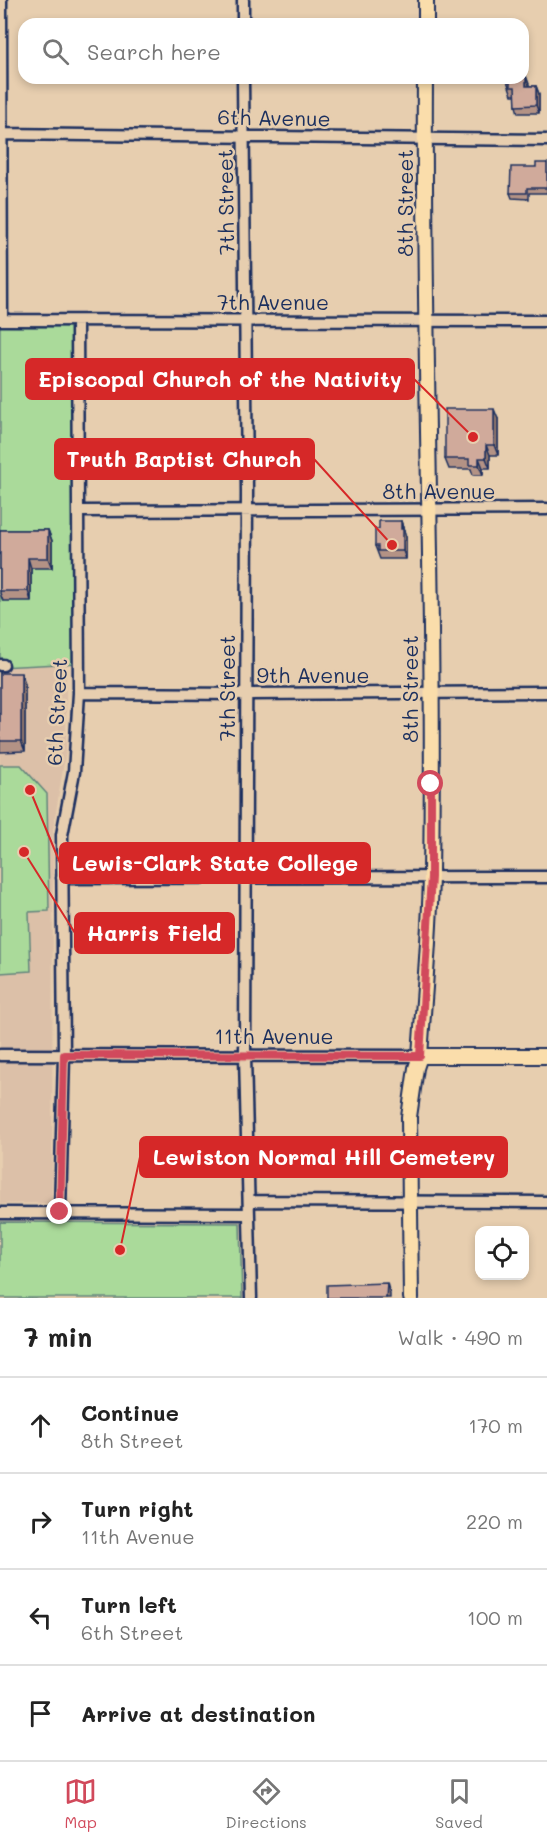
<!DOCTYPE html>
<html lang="en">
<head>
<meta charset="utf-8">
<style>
	:root { --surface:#fff; --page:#f6f6f6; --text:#222; --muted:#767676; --line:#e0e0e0; --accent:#d1495b }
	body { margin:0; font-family:Mali,sans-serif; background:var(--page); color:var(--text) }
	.controls { position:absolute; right:18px; bottom:18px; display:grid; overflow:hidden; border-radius:12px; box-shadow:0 3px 9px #0003 }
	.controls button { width:54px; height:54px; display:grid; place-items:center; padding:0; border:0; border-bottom:2px solid var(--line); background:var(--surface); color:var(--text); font:30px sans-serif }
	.stop { position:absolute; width:18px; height:18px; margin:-14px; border:4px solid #d1495b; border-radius:50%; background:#fff }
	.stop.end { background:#d1495b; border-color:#fff; box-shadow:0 2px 6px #0008 }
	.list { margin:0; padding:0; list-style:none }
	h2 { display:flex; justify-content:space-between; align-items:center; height:78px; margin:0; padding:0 24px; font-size:26px }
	h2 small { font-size:20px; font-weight:400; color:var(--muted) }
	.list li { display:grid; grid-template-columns:39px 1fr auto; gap:18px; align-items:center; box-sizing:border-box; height:96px; padding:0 24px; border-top:2px solid var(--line) }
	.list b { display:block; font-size:22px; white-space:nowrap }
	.list p { margin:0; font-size:20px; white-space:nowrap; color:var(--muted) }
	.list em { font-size:20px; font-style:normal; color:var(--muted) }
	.icon { flex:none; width:33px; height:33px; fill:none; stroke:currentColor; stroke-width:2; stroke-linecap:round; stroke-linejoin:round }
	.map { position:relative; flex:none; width:547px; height:1298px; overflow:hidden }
	.search { position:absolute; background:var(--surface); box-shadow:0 3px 9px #0003; left:18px; right:18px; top:18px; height:66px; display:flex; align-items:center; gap:15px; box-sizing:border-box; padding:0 21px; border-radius:18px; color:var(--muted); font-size:22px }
	.sheet { height:462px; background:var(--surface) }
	nav { display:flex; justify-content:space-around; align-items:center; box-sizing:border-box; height:84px; border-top:2px solid var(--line); background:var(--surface); font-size:16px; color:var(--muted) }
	nav a { display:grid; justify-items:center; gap:3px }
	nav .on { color:var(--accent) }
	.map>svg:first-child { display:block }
</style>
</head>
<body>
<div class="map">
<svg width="547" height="1298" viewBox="0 0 547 1298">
	<rect width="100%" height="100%" fill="#e7ceaf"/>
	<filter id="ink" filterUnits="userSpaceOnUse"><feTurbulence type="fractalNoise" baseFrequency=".0167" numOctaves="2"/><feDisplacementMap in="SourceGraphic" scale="12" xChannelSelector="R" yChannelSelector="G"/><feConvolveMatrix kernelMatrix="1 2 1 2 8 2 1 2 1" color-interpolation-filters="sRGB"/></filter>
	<g filter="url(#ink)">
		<path fill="#dcc0a8" d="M0 331 66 526V750L53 830 52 1203 0 1204Z"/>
		<path fill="#aada9a" stroke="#62847c" stroke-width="1.5" d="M0 321H77L79 663 0 667Z
			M0 765H21L47 794 49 911 29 912 31 971 0 973Z
			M0 1222 240 1223 242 1298H0Z"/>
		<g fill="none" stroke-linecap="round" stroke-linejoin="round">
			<defs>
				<path id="minor" d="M1 0 2 320
					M243 0V24
					M243 78 247 491 245 1056 251 1298
					M0 134 547 140
					M0 320 547 321
					M79 511 547 509
					M0 665H3
					M79 693 246 694 547 692
					M62 878 547 877
					M0 1055 420 1056
					M249 1201 547 1202
					M60 1212 64 1055 62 835 74 772 79 693 77 321
					M0 1213 249 1214"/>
				<path id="major" d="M426 24V0
					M420 1056H547
					M411 1298 409 1117 416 1068 420 1056C424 995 430 935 431 874 435 609 423 343 425 78"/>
			</defs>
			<use href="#minor" stroke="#1b2f5e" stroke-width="15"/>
			<use href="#major" stroke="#1b2f5e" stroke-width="18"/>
			<use href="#minor" stroke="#e7ceaf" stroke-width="10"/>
			<use href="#major" stroke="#faddab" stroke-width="14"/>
		</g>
		<path fill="#b39285" stroke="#1b2f5e" stroke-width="1.5" d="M526 76 529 86H536L539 94V113H518L516 106V95H512L506 78Z
			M547 163V193H529V199L512 198 510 193 536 167Z
			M498 419V455H490V468H483V475H473L471 469H449L445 459Z
			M401 521 406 537V559H380L375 546 379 529Z
			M0 530H48L52 541V568H31V601H3L0 593Z
			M0 673 25 684V751L0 752Z"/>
		<path fill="#92776c" stroke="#1b2f5e" stroke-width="1.5" d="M526 76 529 84V94L526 86Z
			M536 86 539 94V113L536 105Z
			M494 409 498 419V455L494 445Z
			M486 445 490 455V468L486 458Z
			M479 458 483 468V475L479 465Z
			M401 521 406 537V559L403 551Z
			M48 530 52 541V568L48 558Z
			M28 558 31 568V601L28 591Z
			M21 673 25 684V751L21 741Z
			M387 1283 390 1294V1298H386Z"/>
		<path fill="#d0aa9b" stroke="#1b2f5e" stroke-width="1.5" d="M523 76H526V86H536V105L516 106 515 87H510V78H506H523Z
			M536 163H547V188H527V193H510L511 167H536Z
			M445 409H494V445H486V458H479V465H469V459H445Z
			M379 521H401V529H403V551H378V546H375V529H379Z
			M0 530H48V558H28V591H0Z
			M0 673H21V741H0Z
			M387 1283 386 1298H327V1285Z"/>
	</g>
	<g fill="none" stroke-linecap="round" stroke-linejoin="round" filter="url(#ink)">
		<path stroke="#d1495b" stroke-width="8" d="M60 1212 64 1055 420 1056 431 877V784"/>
	</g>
	<g text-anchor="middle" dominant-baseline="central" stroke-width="5" stroke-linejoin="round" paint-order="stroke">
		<g font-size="21" fill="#1b2f5e" stroke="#e7ceaf">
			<text transform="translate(274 117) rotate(1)">6th Avenue</text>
			<text transform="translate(225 202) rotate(-91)">7th Street</text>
			<text transform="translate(404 203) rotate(-90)">8th Street</text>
			<text x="273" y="301">7th Avenue</text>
			<text x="439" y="490">8th Avenue</text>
			<text x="313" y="674">9th Avenue</text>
			<text transform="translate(226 688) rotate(-90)">7th Street</text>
			<text transform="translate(409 689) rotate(-90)">8th Street</text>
			<text transform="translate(56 712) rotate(-87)">6th Street</text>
			<text x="274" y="1035">11th Avenue</text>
		</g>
	</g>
	<path fill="none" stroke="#d62828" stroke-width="2" d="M473 437L414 379M392 545L314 459M30 790L60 863M24 852L75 933M120 1250L140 1157"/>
	<g fill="#d62828" stroke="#e7ceaf" stroke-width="2">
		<circle cx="473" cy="437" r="6"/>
		<circle cx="392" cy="545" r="6"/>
		<circle cx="30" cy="790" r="6"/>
		<circle cx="24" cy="852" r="6"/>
		<circle cx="120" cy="1250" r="6"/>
	</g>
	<g fill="#d62828" stroke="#d62828" stroke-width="2">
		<rect x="26" y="359" width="388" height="40" rx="6"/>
		<rect x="55" y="439" width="259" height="40" rx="6"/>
		<rect x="60" y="843" width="310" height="40" rx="6"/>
		<rect x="75" y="913" width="159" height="40" rx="6"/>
		<rect x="140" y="1137" width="367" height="40" rx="6"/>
	</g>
	<g font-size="22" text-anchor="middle" font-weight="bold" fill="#fff">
		<text x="220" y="387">Episcopal Church of the Nativity</text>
		<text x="184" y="467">Truth Baptist Church</text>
		<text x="215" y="871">Lewis-Clark State College</text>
		<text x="154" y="941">Harris Field</text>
		<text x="324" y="1165">Lewiston Normal Hill Cemetery</text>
	</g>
</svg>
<div class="controls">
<button><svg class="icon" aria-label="locate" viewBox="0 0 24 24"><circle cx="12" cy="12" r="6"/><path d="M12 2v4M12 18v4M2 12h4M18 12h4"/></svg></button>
</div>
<div class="stop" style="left:431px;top:784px"></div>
<div class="stop end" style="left:60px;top:1212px"></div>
<div class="search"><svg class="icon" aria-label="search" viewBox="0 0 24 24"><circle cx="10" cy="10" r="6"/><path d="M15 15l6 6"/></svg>Search here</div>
</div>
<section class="sheet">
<h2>7 min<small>Walk · 490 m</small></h2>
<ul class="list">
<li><svg class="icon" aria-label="ahead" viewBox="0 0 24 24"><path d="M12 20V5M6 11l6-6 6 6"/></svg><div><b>Continue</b><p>8th Street</p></div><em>170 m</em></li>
<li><svg class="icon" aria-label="right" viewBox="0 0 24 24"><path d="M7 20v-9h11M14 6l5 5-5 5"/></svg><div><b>Turn right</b><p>11th Avenue</p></div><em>220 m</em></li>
<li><svg class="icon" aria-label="left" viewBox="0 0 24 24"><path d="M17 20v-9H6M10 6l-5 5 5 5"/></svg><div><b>Turn left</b><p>6th Street</p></div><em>100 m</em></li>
<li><svg class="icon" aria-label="arrive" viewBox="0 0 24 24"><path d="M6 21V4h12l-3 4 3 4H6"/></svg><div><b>Arrive at destination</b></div></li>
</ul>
</section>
<nav>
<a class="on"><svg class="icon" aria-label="map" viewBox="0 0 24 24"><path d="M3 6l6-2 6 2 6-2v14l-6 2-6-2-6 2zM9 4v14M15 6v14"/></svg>Map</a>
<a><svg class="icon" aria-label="directions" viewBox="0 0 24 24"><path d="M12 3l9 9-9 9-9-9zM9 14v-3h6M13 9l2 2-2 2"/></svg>Directions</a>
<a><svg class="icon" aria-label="saved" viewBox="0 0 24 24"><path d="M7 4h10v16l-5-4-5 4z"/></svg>Saved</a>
</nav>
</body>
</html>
